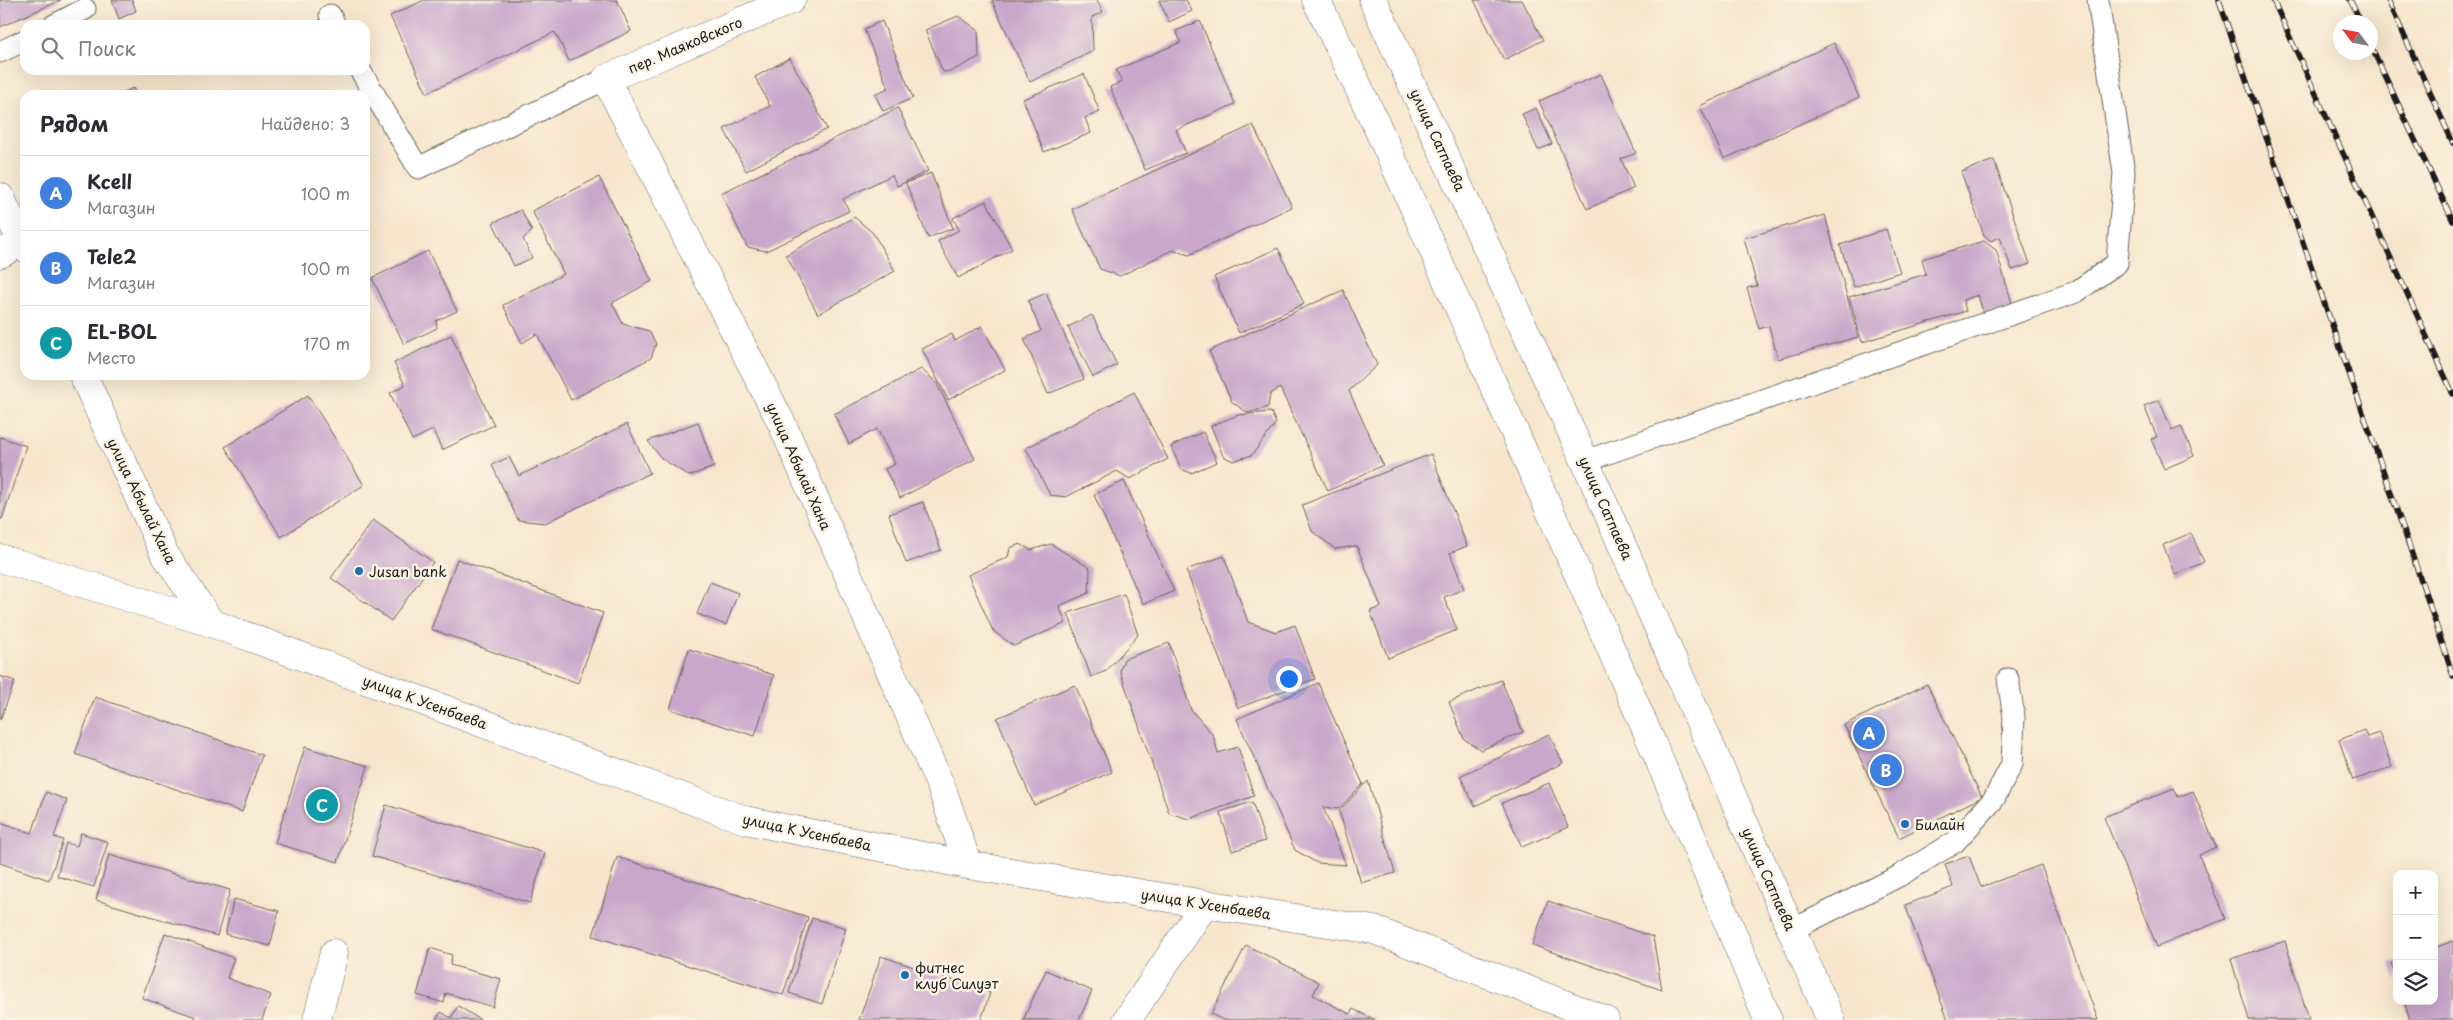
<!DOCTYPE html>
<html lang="ru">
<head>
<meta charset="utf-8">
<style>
	:root { --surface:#fff; --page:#f7f7f7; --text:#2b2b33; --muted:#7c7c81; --line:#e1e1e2; --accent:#1f6fb2 }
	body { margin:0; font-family:"Playpen Sans",sans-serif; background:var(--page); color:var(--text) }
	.controls { position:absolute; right:15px; bottom:15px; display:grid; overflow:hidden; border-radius:10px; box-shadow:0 5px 20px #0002 }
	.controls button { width:45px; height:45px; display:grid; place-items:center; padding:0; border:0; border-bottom:1px solid var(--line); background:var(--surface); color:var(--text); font:25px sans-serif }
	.compass { position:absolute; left:2333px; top:15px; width:45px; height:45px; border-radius:50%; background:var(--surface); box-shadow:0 5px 20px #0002; rotate:302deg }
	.you { position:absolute; left:1288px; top:678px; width:18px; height:18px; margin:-12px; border:4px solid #fff; border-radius:50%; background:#1a73e8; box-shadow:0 0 0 8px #1a73e833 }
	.badge { display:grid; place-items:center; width:32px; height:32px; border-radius:50%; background:var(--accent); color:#fff; font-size:16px; font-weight:700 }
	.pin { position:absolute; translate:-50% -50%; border:2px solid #fff; box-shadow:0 1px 5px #0006 }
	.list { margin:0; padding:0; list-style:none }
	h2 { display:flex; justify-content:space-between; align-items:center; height:65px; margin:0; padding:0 20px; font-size:21px }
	h2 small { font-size:16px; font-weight:400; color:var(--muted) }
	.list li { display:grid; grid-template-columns:32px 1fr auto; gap:15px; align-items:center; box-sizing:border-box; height:75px; padding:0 20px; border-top:1px solid var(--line) }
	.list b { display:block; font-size:19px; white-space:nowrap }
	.list p { margin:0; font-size:16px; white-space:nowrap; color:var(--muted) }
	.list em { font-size:16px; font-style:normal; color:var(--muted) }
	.icon { flex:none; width:28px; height:28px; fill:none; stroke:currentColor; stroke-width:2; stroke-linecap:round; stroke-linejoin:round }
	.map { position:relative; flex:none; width:2453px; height:1020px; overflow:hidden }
	.search { position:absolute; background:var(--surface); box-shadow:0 5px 20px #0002; left:20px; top:20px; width:350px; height:55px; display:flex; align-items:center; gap:12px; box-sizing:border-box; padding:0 18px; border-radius:15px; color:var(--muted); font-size:19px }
	.panel { position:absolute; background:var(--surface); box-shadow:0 5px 20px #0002; left:20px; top:90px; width:350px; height:290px; border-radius:15px }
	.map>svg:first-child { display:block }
</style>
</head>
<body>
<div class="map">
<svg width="2453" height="1020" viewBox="0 0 2453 1020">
	<rect width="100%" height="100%" fill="#fcf5e5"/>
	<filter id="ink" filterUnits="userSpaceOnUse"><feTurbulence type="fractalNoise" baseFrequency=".02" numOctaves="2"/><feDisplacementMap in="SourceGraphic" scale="10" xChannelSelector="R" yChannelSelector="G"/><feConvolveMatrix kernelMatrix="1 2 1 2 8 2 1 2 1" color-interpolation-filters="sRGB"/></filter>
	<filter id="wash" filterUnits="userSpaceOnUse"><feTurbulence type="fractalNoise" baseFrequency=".0096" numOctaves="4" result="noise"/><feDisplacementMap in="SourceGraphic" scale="20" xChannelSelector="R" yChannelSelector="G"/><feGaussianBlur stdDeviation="1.12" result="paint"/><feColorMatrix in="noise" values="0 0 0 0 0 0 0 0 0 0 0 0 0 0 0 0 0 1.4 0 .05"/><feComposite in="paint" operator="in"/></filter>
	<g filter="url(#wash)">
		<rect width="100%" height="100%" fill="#f7e6cd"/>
		<g id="blocks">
			<path fill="#c9a7cb" d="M0 0H61L0 27Z
				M112 0H132L136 11 119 19Z
				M424 0H617L631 31 569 61 555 32 427 93 390 16Z
				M994 0H1097L1103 12 1092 17 1093 51 1030 82 992 1Z
				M1159 0H1186L1192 11 1169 22Z
				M1474 0H1522L1543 40 1504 60Z
				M958 16 978 30 979 57 952 71 943 72 925 30Z
				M882 21 913 98 883 111 875 94 888 88 864 29Z
				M1200 21 1235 104 1176 130 1186 153 1145 170 1110 87 1122 82 1116 70 1181 42 1176 31Z
				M1834 43 1859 97 1724 159 1700 106Z
				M790 58 827 129 746 171 724 129 770 106 755 77Z
				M1084 74 1100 112 1085 118 1091 133 1044 152 1023 99Z
				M1601 74 1636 153 1621 159 1634 188 1587 209 1539 101Z
				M133 88 137 95H118Z
				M898 108 928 171 897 186 892 175 843 199 849 211 766 251 747 247 721 193Z
				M1536 108 1552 144 1538 150 1522 114Z
				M1253 125 1292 207 1189 255 1172 250 1120 276 1100 269 1072 209Z
				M1994 160 2030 264 2012 270 2000 237 1991 241 1984 235 1961 172Z
				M931 173 953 228 928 238 906 183Z
				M599 177 652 281 612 303 623 324 649 331 656 344 651 358 571 400 537 334 522 343 503 305 564 274 532 211Z
				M986 201 1012 249 958 278 938 241 959 230 953 218Z
				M521 210 532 231 523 239 532 258 514 266 493 223Z
				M1825 215 1858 337 1778 359 1769 326 1759 329 1747 288 1757 286 1744 238Z
				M854 217 873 233 895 271 818 314 786 255Z
				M1886 229 1900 272 1854 287 1840 245Z
				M1984 241 1996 250 2014 310 1985 319 1978 295 1963 300 1966 311 1862 342 1849 297 1926 274 1922 259Z
				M1278 248 1304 304 1239 333 1214 277Z
				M428 251 457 311 436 321 437 328 404 344 372 278Z
				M1343 290 1377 365 1349 391 1383 465 1328 491 1280 388 1270 394 1268 407 1248 413 1232 402 1209 351Z
				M1046 293 1084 379 1048 394 1024 339 1041 331 1028 301Z
				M1092 315 1117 365 1093 377 1068 327Z
				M982 326 1005 370 948 400 922 349 952 334 955 341Z
				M451 335 494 425 442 450 433 430 412 440 390 393 405 385 394 363Z
				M921 369 936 382 975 459 900 498 885 469 895 464 877 429 849 444 834 414Z
				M1134 392 1168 459 1130 479 1117 471 1066 497 1050 495 1026 448Z
				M308 395 364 485 281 537 225 447Z
				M2159 400 2172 430 2181 426 2194 456 2164 469 2151 439 2157 437 2144 406Z
				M1271 412 1276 423 1252 455 1233 461 1223 456 1211 426 1238 415Z
				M698 422 714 467 689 476 661 458 648 441Z
				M627 424 650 473 545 523 518 520 492 465 509 457 519 476Z
				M1203 432 1217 462 1191 473 1181 469 1171 446Z
				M0 437 26 446 2 519H0Z
				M1431 454 1467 546 1450 553 1464 589 1444 597 1457 630 1388 658 1370 611 1381 607 1357 546 1335 549 1312 531 1302 505Z
				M1124 481 1174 591 1143 604 1094 495Z
				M923 502 941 550 906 563 889 514Z
				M373 520 433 562 391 621 331 578Z
				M2191 533 2204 562 2175 575 2163 545Z
				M1020 544 1031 550 1051 544 1090 568 1089 593 1059 606 1066 623 1014 646 993 631 968 575 1008 557 1010 548Z
				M1224 556 1248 622 1276 632 1295 625 1315 679 1238 708 1186 570Z
				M457 559 603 613 578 683 431 629Z
				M710 582 738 593 726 625 697 614Z
				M1124 594 1138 635 1106 671 1091 677 1068 613Z
				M1169 643 1191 710 1213 735 1218 753 1238 747 1254 796 1189 819 1169 813 1120 671 1124 659Z
				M689 649 774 675 755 736 670 709Z
				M0 676 15 681 0 720Z
				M1501 680 1523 732 1481 750 1464 739 1449 702Z
				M1318 683 1363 784 1338 809 1323 807 1346 865 1317 863 1295 850 1237 719Z
				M1927 684 1982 797 1899 838 1844 725Z
				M1075 685 1112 772 1034 805 997 718Z
				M95 697 262 755 242 812 75 754Z
				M2364 730 2367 737 2379 733 2392 767 2353 780 2339 740Z
				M1549 734 1563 763 1475 806 1460 776Z
				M305 747 368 766 338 862 275 843Z
				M1368 781 1395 873 1361 883 1339 811Z
				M1549 783 1568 827 1522 847 1502 803Z
				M2174 788 2178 797 2193 791 2216 847 2199 855 2225 919 2157 947 2104 817Z
				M46 792 67 800 54 837 63 840 49 880 0 863V822L32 833Z
				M1252 802 1265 841 1232 851 1220 812Z
				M386 805 545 853 530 903 372 856Z
				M81 833 108 842 94 887 57 876 66 843 77 846Z
				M109 855 230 890 217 936 96 900Z
				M1969 856 1981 887 2041 865 2098 1020H1948L1905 905 1953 887 1945 864Z
				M617 857 808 917 783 995 593 936Z
				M234 899 279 911 270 946 225 934Z
				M1548 901 1653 937 1662 990 1532 945Z
				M812 918 846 928 822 1004 789 993Z
				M165 933 234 958 227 978 271 995 262 1020H195L196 1017 142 998Z
				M2285 941 2309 1020H2249L2231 959Z
				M2453 941V1020H2410L2404 1001H2434V948Z
				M1246 945 1319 982 1313 995 1350 1014 1353 1009 1375 1020H1223L1211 1014Z
				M430 948 452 955 450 965 501 979 493 1007 446 993 444 1003 417 995Z
				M881 956 990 993 981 1020H859Z
				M2397 961V979H2396L2391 963Z
				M1046 970 1092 991 1079 1020H1023Z
				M458 1006 481 1020H436L441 1012 451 1018Z"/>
		</g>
	</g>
	<g filter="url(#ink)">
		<use href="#blocks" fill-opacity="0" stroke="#69635a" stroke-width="1"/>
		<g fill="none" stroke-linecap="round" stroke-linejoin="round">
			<defs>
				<path id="lane" d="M330 15 335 25
					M54 25 85 9
					M0 52 25 40
					M360 70 418 168 606 79
					M1585 461 2076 292 2117 263 2124 173 2098 0
					M1792 930 1899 876 1955 842 1994 799 2012 764 2014 717 2008 679"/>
				<path id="street" d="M791 0 606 79 782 424 942 789 968 865
					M0 197 25 248
					M0 254 22 242
					M83 375 164 553 211 623
					M0 558 211 623 745 820 968 865 1205 904 1374 930 1605 1020
					M317 1020 334 953
					M1127 1020 1205 904"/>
				<path id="secondary" d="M1316 0C1379 126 1435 254 1492 382 1588 594 1681 805 1768 1020
					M1373 0 1585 461 1831 1020"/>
			</defs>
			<use href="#lane" stroke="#69635a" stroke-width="23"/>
			<use href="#street" stroke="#69635a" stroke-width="29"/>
			<use href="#secondary" stroke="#69635a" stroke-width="29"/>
			<use href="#lane" stroke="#fff" stroke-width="21"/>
			<use href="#street" stroke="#fff" stroke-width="28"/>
			<use href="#secondary" stroke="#fff" stroke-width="28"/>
			<defs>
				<path id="rail" d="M2219 0C2295 226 2379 450 2453 676
					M2273 0 2453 394
					M2350 0 2361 22
					M2388 0 2453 143
					M2370 44 2453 221"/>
			</defs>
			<use href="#rail" stroke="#1c1c1c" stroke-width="5.5"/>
			<use href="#rail" stroke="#fcf5e5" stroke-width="4" stroke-dasharray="11" stroke-linecap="butt"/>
		</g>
	</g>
	<g fill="#1f6fb2" stroke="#fcf5e5" stroke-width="2">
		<circle cx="359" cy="571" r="5"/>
		<circle cx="1905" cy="824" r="5"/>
		<circle cx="905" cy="975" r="5"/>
	</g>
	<g text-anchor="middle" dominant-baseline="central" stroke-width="5" stroke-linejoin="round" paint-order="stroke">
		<g font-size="14" fill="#1c1c1c" stroke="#fcf5e5">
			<text transform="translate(685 45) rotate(-23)">пер. Маяковского</text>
			<text transform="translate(1438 140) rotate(65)">улица Сатпаева</text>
			<text transform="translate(799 466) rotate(66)">улица Абылай Хана</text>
			<text transform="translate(142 501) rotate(64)">улица Абылай Хана</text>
			<text transform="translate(1606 508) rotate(66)">улица Сатпаева</text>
			<text transform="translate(425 702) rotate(20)">улица К Усенбаева</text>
			<text transform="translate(807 832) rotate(12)">улица К Усенбаева</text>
			<text transform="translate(1769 879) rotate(66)">улица Сатпаева</text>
			<text transform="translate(1206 904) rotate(9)">улица К Усенбаева</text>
		</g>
		<g font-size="14" fill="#1c1c1c" stroke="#fcf5e5" text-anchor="start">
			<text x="369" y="571">Jusan bank</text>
			<text x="1915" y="824">Билайн</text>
			<text x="915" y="967">фитнес<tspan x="915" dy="16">клуб Силуэт</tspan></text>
		</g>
	</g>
</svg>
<div class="controls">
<button>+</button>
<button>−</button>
<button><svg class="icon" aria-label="layers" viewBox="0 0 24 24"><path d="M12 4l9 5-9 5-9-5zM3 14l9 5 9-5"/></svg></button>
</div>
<svg class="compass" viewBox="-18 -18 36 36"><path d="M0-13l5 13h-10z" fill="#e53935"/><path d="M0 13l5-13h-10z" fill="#7c7c81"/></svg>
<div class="you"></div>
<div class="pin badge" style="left:1869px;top:733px;background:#3f7fe0">A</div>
<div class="pin badge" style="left:1886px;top:770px;background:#3f7fe0">B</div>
<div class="pin badge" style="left:322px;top:805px;background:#0f9aa8">C</div>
<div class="search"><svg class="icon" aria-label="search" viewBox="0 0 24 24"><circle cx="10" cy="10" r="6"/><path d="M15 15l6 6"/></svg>Поиск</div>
<section class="panel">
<h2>Рядом<small>Найдено: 3</small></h2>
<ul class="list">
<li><span class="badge" style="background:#3f7fe0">A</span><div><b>Kcell</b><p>Магазин</p></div><em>100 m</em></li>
<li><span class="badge" style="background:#3f7fe0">B</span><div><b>Tele2</b><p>Магазин</p></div><em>100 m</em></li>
<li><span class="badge" style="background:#0f9aa8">C</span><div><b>EL-BOL</b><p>Место</p></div><em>170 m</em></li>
</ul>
</section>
</div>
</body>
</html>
